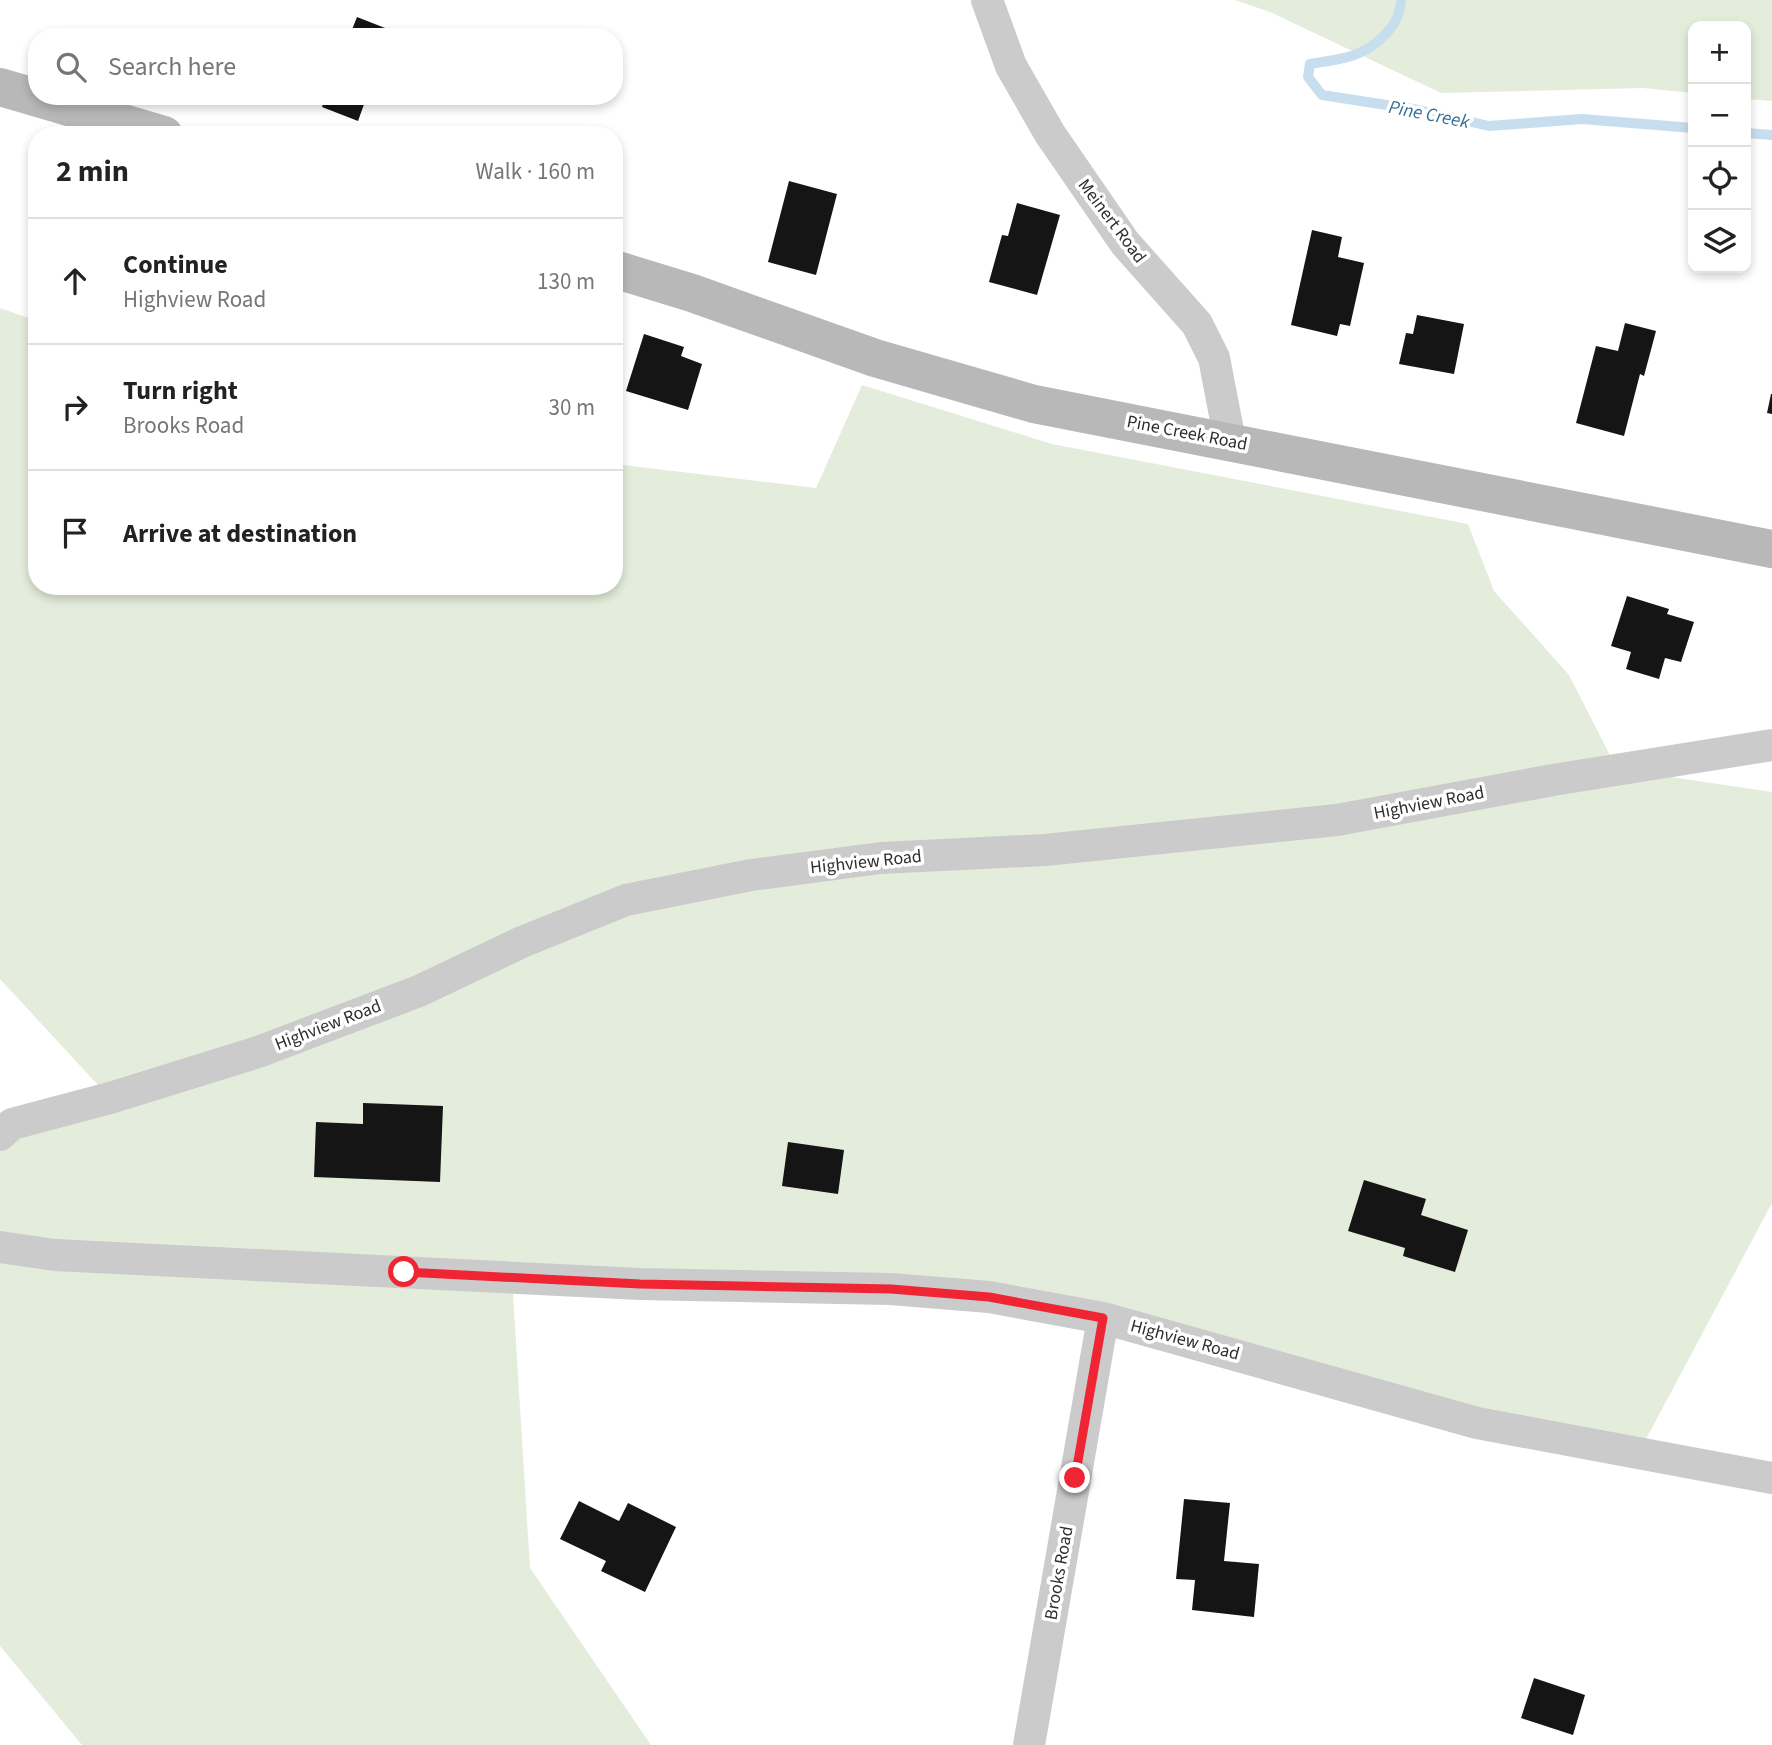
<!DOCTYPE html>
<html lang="en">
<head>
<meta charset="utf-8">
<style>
	:root { --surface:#fff; --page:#f6f6f6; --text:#222; --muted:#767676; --line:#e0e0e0 }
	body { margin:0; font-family:"Source Sans 3",sans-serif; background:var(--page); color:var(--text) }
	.controls { position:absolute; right:21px; top:21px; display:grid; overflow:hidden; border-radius:14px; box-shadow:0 4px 10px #0003 }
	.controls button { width:63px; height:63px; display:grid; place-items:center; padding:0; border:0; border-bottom:2px solid var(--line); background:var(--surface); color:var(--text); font:35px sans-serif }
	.stop { position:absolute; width:21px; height:21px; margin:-16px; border:5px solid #f02534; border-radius:50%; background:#fff }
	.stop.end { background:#f02534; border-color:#fff; box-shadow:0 2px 7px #0008 }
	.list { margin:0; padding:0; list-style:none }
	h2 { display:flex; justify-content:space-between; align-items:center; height:91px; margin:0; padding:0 28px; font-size:30px }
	h2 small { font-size:23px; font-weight:400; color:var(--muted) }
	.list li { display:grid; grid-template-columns:46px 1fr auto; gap:21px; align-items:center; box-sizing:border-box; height:126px; padding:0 28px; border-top:2px solid var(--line) }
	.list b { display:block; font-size:26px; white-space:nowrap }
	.list p { margin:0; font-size:23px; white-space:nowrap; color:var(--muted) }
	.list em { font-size:23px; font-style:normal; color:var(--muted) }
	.icon { flex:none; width:38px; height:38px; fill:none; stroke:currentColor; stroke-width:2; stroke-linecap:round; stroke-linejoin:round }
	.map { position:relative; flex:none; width:1772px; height:1745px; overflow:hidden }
	.search { position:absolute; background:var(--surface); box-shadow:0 4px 10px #0003; left:28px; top:28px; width:595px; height:77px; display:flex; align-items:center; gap:18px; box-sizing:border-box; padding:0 24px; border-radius:28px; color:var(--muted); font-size:26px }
	.panel { position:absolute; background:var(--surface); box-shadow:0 4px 10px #0003; left:28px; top:126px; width:595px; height:469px; border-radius:28px }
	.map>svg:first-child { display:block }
</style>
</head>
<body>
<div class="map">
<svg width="1772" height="1745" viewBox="0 0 1772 1745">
	<rect width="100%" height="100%" fill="#fff"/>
	<path fill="#e4eddb" d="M1235 0H1772V101L1746 99V26H1693V93L1643 88 1441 93 1270 12Z
		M0 308 37 321V586H614V464L816 488 862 385 1052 444 1468 524 1494 591 1569 675 1617 769 1772 792V1203L1638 1454 1103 1318 512 1278 530 1568 651 1745H82L0 1646V1135L109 1097 0 979Z"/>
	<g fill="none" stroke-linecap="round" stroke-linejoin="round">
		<path stroke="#c6deee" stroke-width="10" d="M1401 0C1400 24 1381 43 1359 53 1345 60 1325 61 1310 64L1308 77 1322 95 1419 110 1489 126 1582 119 1693 128
			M1746 133 1772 135"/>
	</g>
	<path fill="#151515" d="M357 17 408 37H349Z
		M326 96H367L358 121 322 107Z
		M789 181 837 194 816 275 768 262Z
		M1017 203 1060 215 1037 295 989 282 1002 235 1008 236Z
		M1312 230 1342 237 1338 257 1364 263 1350 326 1340 324 1337 336 1291 325Z
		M1417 315 1464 324 1454 374 1399 364 1406 333 1413 334Z
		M1625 323 1656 331 1644 376 1640 374 1624 436 1576 423 1596 346 1618 351Z
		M644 334 684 347 681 356 702 364 688 410 626 391Z
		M1771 394H1772V414L1767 413Z
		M1627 596 1669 609 1667 614 1694 622 1681 662 1665 658 1659 679 1626 669 1631 652 1611 646Z
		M363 1103 443 1106 440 1182 314 1177 316 1122 363 1124Z
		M788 1142 844 1150 838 1194 782 1186Z
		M1364 1180 1426 1199 1421 1215 1468 1230 1455 1272 1403 1256 1405 1248 1348 1231Z
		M1184 1499 1230 1503 1224 1561 1259 1564 1254 1617 1192 1610 1195 1580 1176 1579Z
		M579 1501 619 1521 628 1503 676 1527 645 1592 601 1571 606 1561 560 1539Z
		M1534 1678 1585 1695 1573 1735 1521 1718Z"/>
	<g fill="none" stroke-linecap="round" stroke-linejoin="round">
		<path stroke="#cbcbcb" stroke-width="32" d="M987 0 1011 66 1050 134 1125 243 1197 324 1214 358 1230 441
			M0 1135 12 1124 110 1098 258 1052 419 991 522 942 626 900 751 875 881 858 1045 850 1337 820 1553 780 1772 745
			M0 1247 55 1255 640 1284 891 1289 989 1297 1103 1318 1477 1423 1772 1478
			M1029 1745 1103 1318"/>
		<path stroke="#b8b8b8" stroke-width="38" d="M0 87 164 135
			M614 269 692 293 875 358 1034 404 1772 549"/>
	</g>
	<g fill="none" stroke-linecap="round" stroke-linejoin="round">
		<path stroke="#f02534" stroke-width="9" d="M404 1272 640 1284 891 1289 989 1297 1103 1318 1075 1478"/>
	</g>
	<g text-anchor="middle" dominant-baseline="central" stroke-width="7" stroke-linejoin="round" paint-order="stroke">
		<g font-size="18" fill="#2e2e2e" stroke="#fff">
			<text transform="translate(1112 221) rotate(53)">Meinert Road</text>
			<text transform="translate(1187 433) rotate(11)">Pine Creek Road</text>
			<text transform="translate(1429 803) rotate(-11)">Highview Road</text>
			<text transform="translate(866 862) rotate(-6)">Highview Road</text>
			<text transform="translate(328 1025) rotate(-21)">Highview Road</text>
			<text transform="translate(1185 1340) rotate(15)">Highview Road</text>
			<text transform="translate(1059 1573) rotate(-80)">Brooks Road</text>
		</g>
		<g font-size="19" font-style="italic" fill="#377196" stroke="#fff">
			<text transform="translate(1429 115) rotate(11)">Pine Creek</text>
		</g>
	</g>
</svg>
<div class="controls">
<button>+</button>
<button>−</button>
<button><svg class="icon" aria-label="locate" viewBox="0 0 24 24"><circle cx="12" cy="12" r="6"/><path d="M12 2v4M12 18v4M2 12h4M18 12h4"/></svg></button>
<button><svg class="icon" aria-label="layers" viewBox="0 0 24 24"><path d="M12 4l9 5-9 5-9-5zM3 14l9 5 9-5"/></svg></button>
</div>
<div class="stop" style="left:404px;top:1272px"></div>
<div class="stop end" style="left:1075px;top:1478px"></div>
<div class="search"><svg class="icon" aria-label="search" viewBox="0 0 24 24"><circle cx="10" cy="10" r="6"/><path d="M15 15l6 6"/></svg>Search here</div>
<section class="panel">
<h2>2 min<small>Walk · 160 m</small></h2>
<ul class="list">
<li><svg class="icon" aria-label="ahead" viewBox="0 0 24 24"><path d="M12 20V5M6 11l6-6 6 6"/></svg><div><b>Continue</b><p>Highview Road</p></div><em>130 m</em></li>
<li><svg class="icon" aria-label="right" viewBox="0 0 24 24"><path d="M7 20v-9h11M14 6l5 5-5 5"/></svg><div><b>Turn right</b><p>Brooks Road</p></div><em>30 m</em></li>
<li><svg class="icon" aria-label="arrive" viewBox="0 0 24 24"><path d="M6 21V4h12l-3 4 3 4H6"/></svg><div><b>Arrive at destination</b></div></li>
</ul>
</section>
</div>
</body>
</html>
